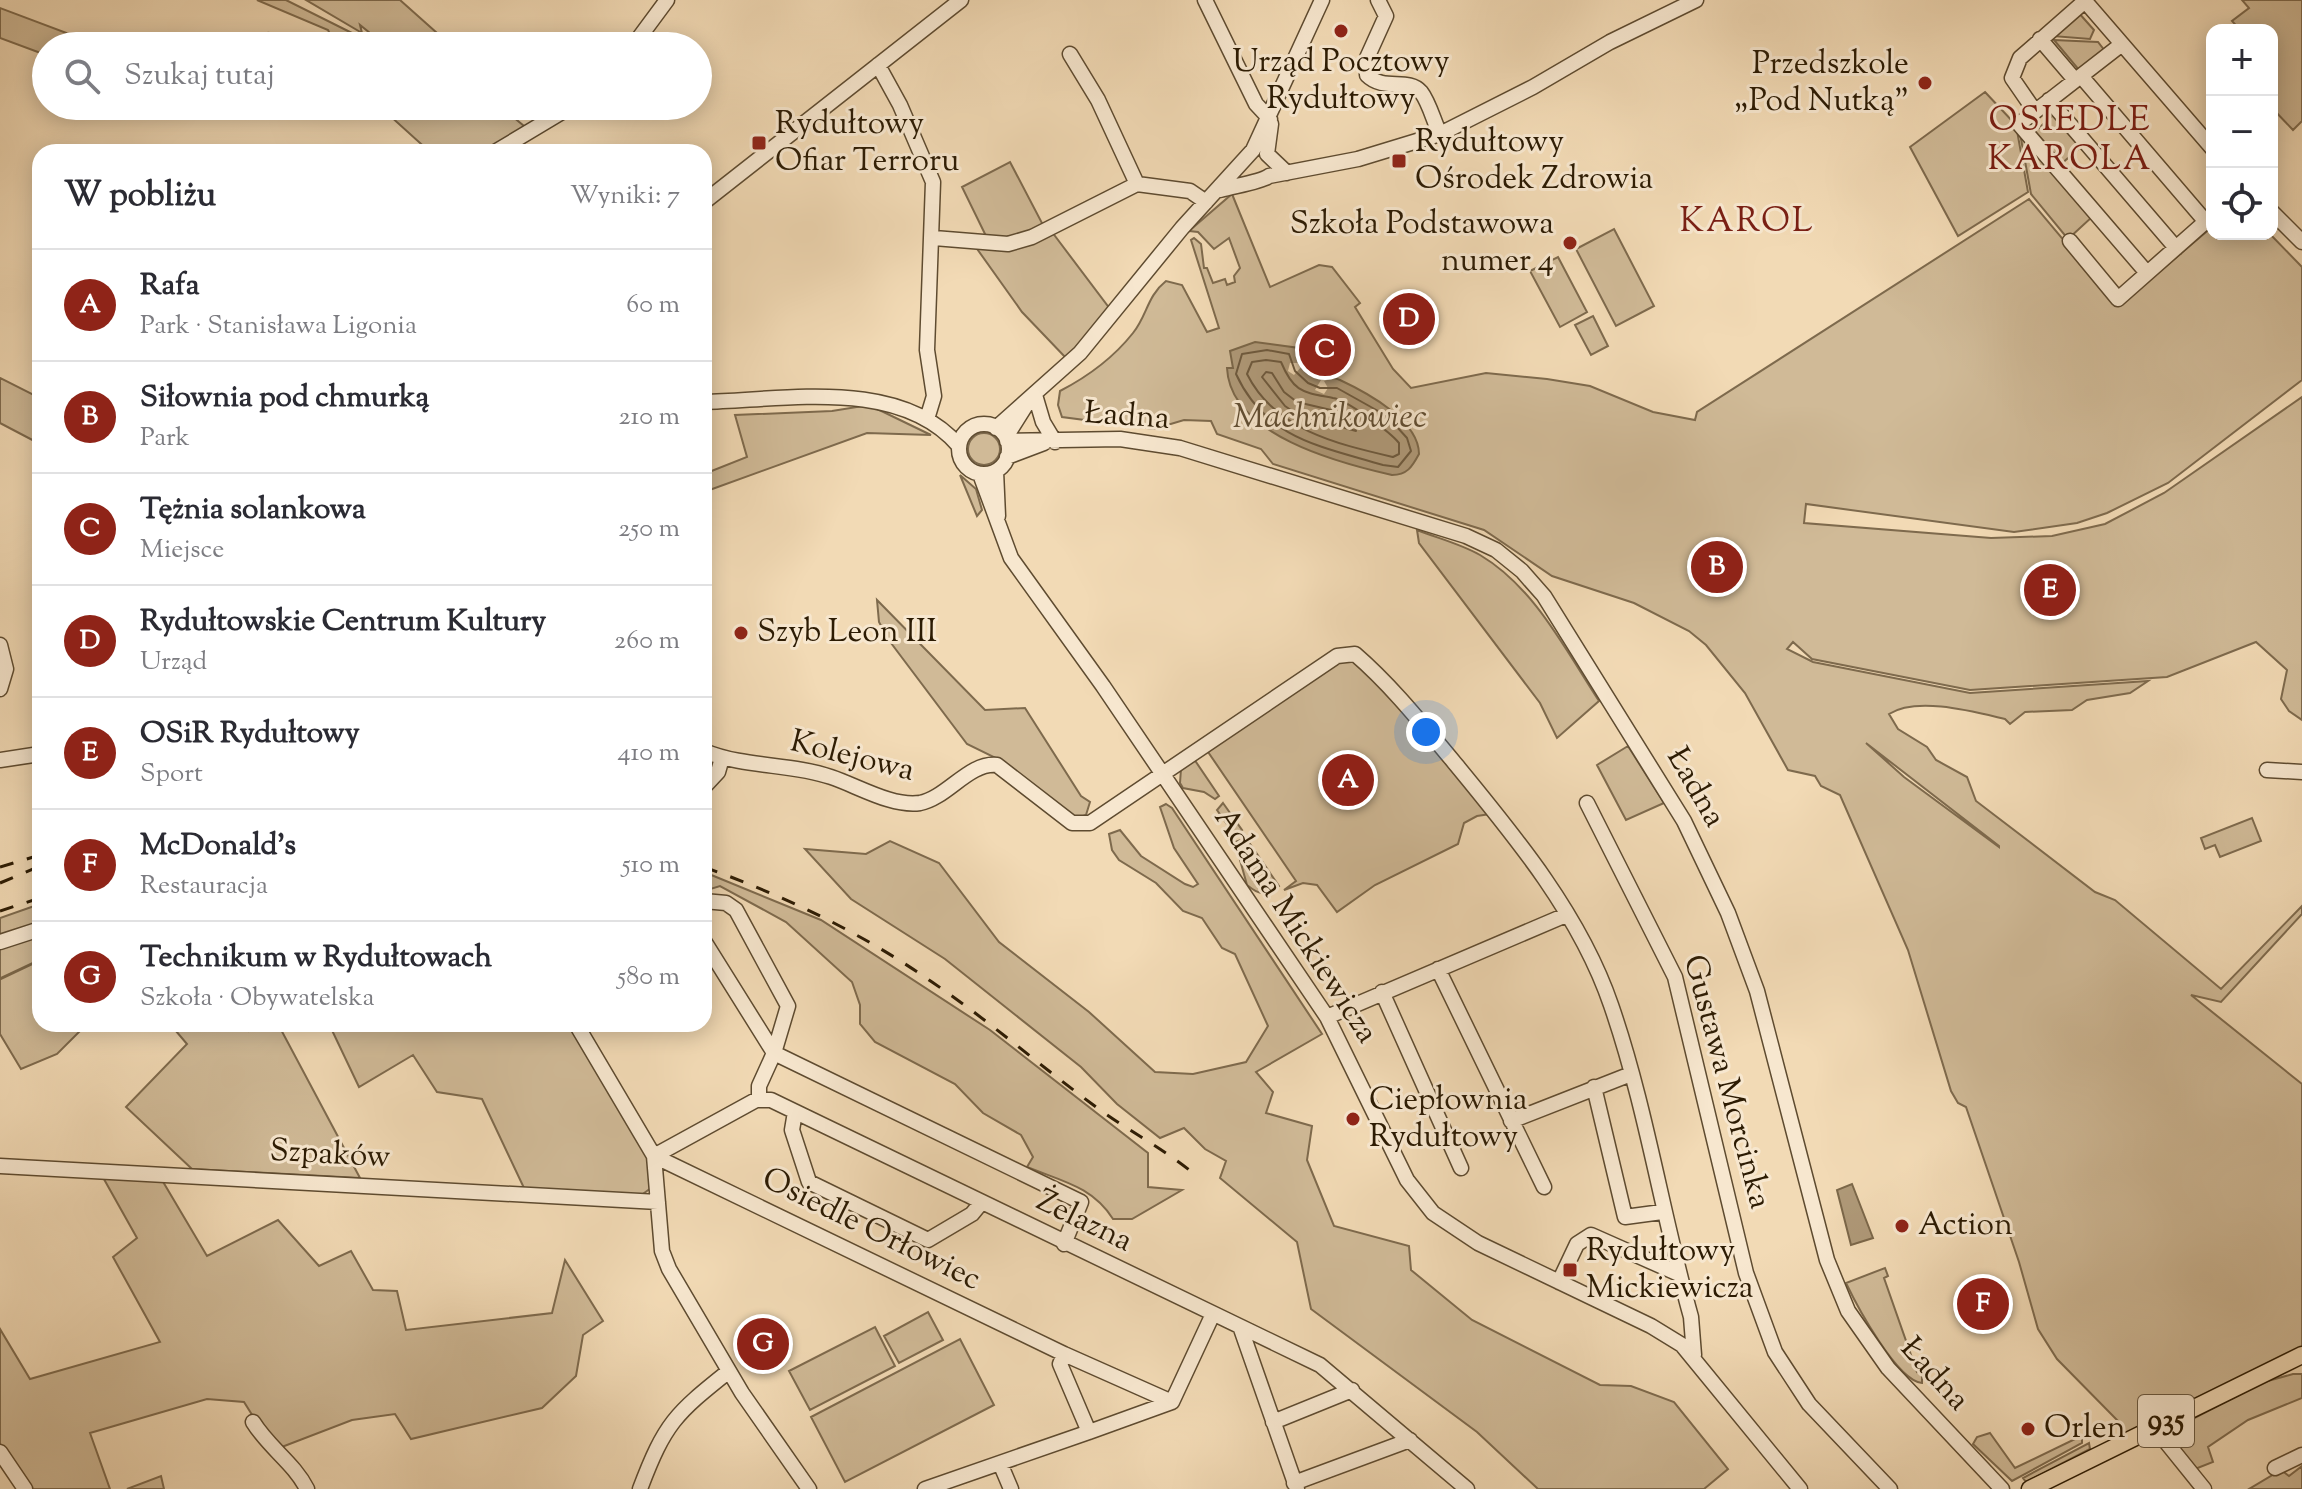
<!DOCTYPE html>
<html lang="pl">
<head>
<meta charset="utf-8">
<style>
	:root { --surface:#fff; --page:#f7f7f7; --text:#2b2b33; --muted:#7c7c81; --line:#e1e1e2; --accent:#8f2418 }
	body { margin:0; font-family:"Sorts Mill Goudy",serif; background:var(--page); color:var(--text) }
	.controls { position:absolute; right:24px; top:24px; display:grid; overflow:hidden; border-radius:16px; box-shadow:0 4px 20px #0003 }
	.controls button { width:72px; height:72px; display:grid; place-items:center; padding:0; border:0; border-bottom:2px solid var(--line); background:var(--surface); color:var(--text); font:40px sans-serif }
	.you { position:absolute; left:1426px; top:732px; width:28px; height:28px; margin:-20px; border:6px solid #fff; border-radius:50%; background:#1a73e8; box-shadow:0 0 0 12px #1a73e833 }
	.badge { display:grid; place-items:center; width:52px; height:52px; border-radius:50%; background:var(--accent); color:#fff; font-size:26px; font-weight:700 }
	.pin { position:absolute; translate:-50% -50%; border:4px solid #fff; box-shadow:0 2px 8px #0006 }
	.list { margin:0; padding:0; list-style:none }
	h2 { display:flex; justify-content:space-between; align-items:center; height:104px; margin:0; padding:0 32px; font-size:34px }
	h2 small { font-size:26px; font-weight:400; color:var(--muted) }
	.list li { display:grid; grid-template-columns:52px 1fr auto; gap:24px; align-items:center; box-sizing:border-box; height:112px; padding:0 32px; border-top:2px solid var(--line) }
	.list b { display:block; font-size:30px; white-space:nowrap }
	.list p { margin:0; font-size:26px; white-space:nowrap; color:var(--muted) }
	.list em { font-size:26px; font-style:normal; color:var(--muted) }
	.icon { flex:none; width:44px; height:44px; fill:none; stroke:currentColor; stroke-width:2; stroke-linecap:round; stroke-linejoin:round }
	.map { position:relative; flex:none; width:2302px; height:1489px; overflow:hidden }
	.search { position:absolute; background:var(--surface); box-shadow:0 4px 20px #0003; left:32px; top:32px; width:680px; height:88px; display:flex; align-items:center; gap:20px; box-sizing:border-box; padding:0 28px; border-radius:44px; color:var(--muted); font-size:30px }
	.panel { position:absolute; background:var(--surface); box-shadow:0 4px 20px #0003; left:32px; top:144px; width:680px; height:888px; border-radius:24px }
	.map>svg:first-child { display:block }
</style>
</head>
<body>
<div class="map">
<svg width="2302" height="1489" viewBox="0 0 2302 1489">
	<rect width="100%" height="100%" fill="#f2dab5"/>
	<filter id="stains"><feTurbulence type="fractalNoise" baseFrequency=".0025" numOctaves="4"/><feColorMatrix values="0 0 0 0 .2 0 0 0 0 .09 0 0 0 0 .02 0 0 0 .5 -.17"/></filter>
	<radialGradient id="worn" r=".72"><stop offset=".6" stop-color="#630" stop-opacity="0"/><stop offset="1" stop-color="#630" stop-opacity=".3"/></radialGradient>
	<path fill="#d0ba97" stroke="#7e6a4d" stroke-width="2" fill-rule="evenodd" d="M257 0H286L378 46H332L333 40 328 30Z
		M306 0H400L437 33 430 46H386L360 25 362 33Z
		M2242 0H2302V121L2293 130 2272 108V30H2240L2232 21 2249 8Z
		M0 9V8L101 46H46V55L0 38Z
		M2078 12 2094 30 2090 39 2052 36Z
		M270 33 311 36 321 46H282Z
		M2054 40 2098 42 2105 51 2079 70Z
		M1985 92 2016 125 2028 192 1958 236 1910 147Z
		M372 106H500L530 131 487 152H430L388 114Z
		M2048 108 2084 144 2060 165 2027 124 2031 120 2039 128 2051 117 2044 109Z
		M2019 128 2092 217 2068 239 2031 194Z
		M1010 162 1043 225 1017 238 986 236 962 187Z
		M1232 194 1270 287 1319 265 1332 267 1360 303 1355 307 1393 369 1411 388 1486 373 1547 379 1590 386 1653 412 1695 420 1697 412 2029 199 2119 306 2212 227V234H2270L2302 267V380L2168 483 2107 513 2077 523 2014 532 1806 504 1804 523 1991 538 2052 536 2105 524 2164 493 2302 397V720L2289 711 2281 699 2287 670 2256 642 2167 677 1970 690 1812 659 1793 642 1787 649 1813 662 1970 693 2148 681 2130 693 2087 700 2072 710 2025 712 2010 724 2005 719C1975 712 1917 696 1889 714L1898 729 1927 747 1936 760 1967 777 1976 801 2095 892 2115 900 2221 989 2302 906V914L2221 1002 2191 995 2302 1084V1355L2114 1446 2122 1430 2120 1423 2057 1359 2038 1329 2019 1262 1966 1107 1958 1103 1951 1091 1908 950 1840 795 1821 786 1815 776 1788 770 1745 693 1706 645 1689 631 1634 603 1552 576 1484 530 1273 464 1261 449 1217 434 1211 421 1184 420 1154 429 1062 417 1058 405 1060 391C1087 377 1114 357 1133 333 1147 316 1147 296 1166 281L1182 285 1207 332 1219 328 1191 240 1194 238 1201 244 1204 268H1207L1213 283 1225 279 1227 285 1235 282 1234 276 1240 268 1229 238 1214 249 1198 232 1189 231ZM1866 743 1999 846V847L1904 777Z
		M1614 229 1654 306 1616 326 1576 249Z
		M1052 232 1110 309 1066 358 1022 312 975 246Z
		M1558 257 1587 312 1560 327 1530 271Z
		M1593 316 1608 346 1591 355 1575 325Z
		M0 378 40 398V444L0 423Z
		M869 405 931 435 867 433 704 492V474L747 457 735 415 832 411Z
		M968 449a16 16 0 1 1 32 0a16 16 0 1 1-32 0Z
		M960 475 976 489 982 510 977 516Z
		M1417 530C1437 538 1461 544 1480 555 1534 587 1565 649 1599 701L1557 738 1540 703 1419 543Z
		M877 600 985 710 1025 708 1081 796 1090 802 1086 815 1075 819 1000 760 967 744 888 639 879 622Z
		M1348 652 1497 813 1477 816 1464 823 1458 844 1375 885 1337 912 1317 885 1303 883 1284 890 1296 881 1204 746Z
		M1628 746 1664 803 1626 820 1597 765Z
		M1194 759 1219 796 1215 799 1204 792 1183 788 1180 783 1181 769Z
		M1223 803 1242 830 1234 834 1217 810Z
		M1166 804 1172 808 1322 1034 1256 1072 1273 1092 1266 1113 1312 1126 1307 1160 1334 1226 1409 1246 1411 1270 1472 1320 1600 1385 1631 1386 1674 1402 1728 1469 1704 1489H1538L1477 1432 1311 1309 1297 1242 1220 1178 1226 1161 1205 1149 1184 1128 1160 1138 1117 1104 1081 1067 945 959 851 899 805 849 866 854 890 841 939 863 999 942 1089 1012 1155 1072 1193 1074 1246 1062 1268 1026 1235 954 1222 948 1202 918 1183 911 1156 883 1119 860 1112 850 1109 834 1120 830 1141 856 1185 884 1193 887 1198 884 1174 848 1160 807Z
		M2252 818 2261 841 2220 857 2215 845 2205 849 2201 838Z
		M1246 838 1279 886C1267 897 1259 895 1247 885L1235 842Z
		M704 872 821 920 990 1030 1148 1153V1187L1182 1190 1132 1219H1113C1092 1186 1061 1181 1027 1167L1033 1157 1021 1135 983 1113 955 1084 875 1042 860 1024V1005L852 982 786 922 720 886 704 891Z
		M40 904V924L0 938V918Z
		M40 929V1024H87L57 1054 21 1069 0 1034V943Z
		M170 1024H241L249 1031 262 1024H278L360 1178 192 1169 126 1107 187 1044Z
		M329 1024H570L649 1161 651 1188 640 1196 524 1188 482 1099 437 1092 413 1055 359 1087Z
		M100 1172 159 1175 207 1256 278 1220 319 1266 351 1251 373 1290 397 1291 406 1330 552 1313 565 1260 603 1321 583 1335 576 1376 542 1408 411 1439 395 1414 352 1420 274 1450 244 1402 207 1399 90 1433 110 1489H24L0 1452V1329L30 1379 160 1342 113 1257 137 1238Z
		M1885 1268 1888 1276 1884 1278 1917 1372 1922 1371V1383C1897 1381 1857 1306 1846 1283Z
		M928 1312 943 1340 899 1363 884 1336Z
		M875 1327 895 1366 810 1410 789 1371Z
		M960 1339 994 1405 845 1482 811 1417Z
		M2293 1374H2302V1398L2248 1420 2208 1447 2213 1462 2195 1469 2171 1436 2173 1429 2264 1382Z
		M1990 1433 2015 1468 2077 1438H2082V1443L2012 1481 1973 1444 1977 1437Z
		M2089 1443 2090 1449 2026 1482 2023 1478Z
		M2302 1466V1489H2249L2281 1470 2289 1476Z
		M161 1476 164 1489H127Z"/>
	<path fill="#af9978" stroke="#7b6749" stroke-width="2" d="M1255 342 1299 348C1301 389 1322 372 1340 380 1368 393 1419 421 1419 454 1412 467 1407 475 1392 475 1339 463 1230 435 1227 368H1233L1230 351Z
		M1852 1184 1873 1238 1851 1245 1837 1190Z"/>
	<path fill="#f2dab5" d="M1299 348 1310 370 1322 376H1340L1324 381 1328 388 1324 394 1315 390 1321 380 1302 366 1294 375 1288 371 1290 363H1300Z"/>
	<g fill="none" stroke-linecap="round" stroke-linejoin="round">
		<path stroke="#6e5a3e" stroke-width="2" d="M1267 350 1289 354 1295 371 1308 383 1320 388H1337L1387 416 1407 438 1411 451 1398 467 1383 465C1320 446 1266 439 1236 374L1242 354Z
			M1266 360 1281 362C1294 393 1303 392 1333 398 1347 400 1390 432 1399 443V454L1393 457C1337 444 1275 430 1247 374L1252 362Z
			M1266 372 1272 373 1284 392 1297 402 1331 410 1355 425 1356 431 1298 415 1285 406 1262 377Z"/>
		<path stroke="#7b6749" stroke-width="3" d="M0 979 40 960"/>
		<defs>
			<path id="minor" d="M1205 0 1256 104 1270 119
				M1378 0 1386 16 1367 58V75C1384 92 1408 77 1421 92 1429 102 1434 122 1440 134
				M2084 0 2212 148
				M2040 39 2075 80
				M2122 44 2019 124 2147 273
				M633 46 667 0
				M1070 54 1098 100 1137 184
				M878 65 900 105 933 182 927 350 934 396 927 419
				M2081 76 2206 222
				M2049 100 2176 248
				M2034 110 2012 78 2020 58 2085 1
				M1271 124 1267 154 1287 173
				M495 152 572 106
				M1220 190C1233 186 1261 182 1269 176L1358 159 1440 134 1533 87 1610 42 1696 0
				M704 202 961 0
				M2272 212 2302 242
				M934 238 1008 244 1032 237 1137 184 1190 191 1206 202
				M2070 241 2118 299 2212 216
				M1035 395 1043 422 1055 442
				M704 402C785 400 900 377 959 446
				M959 449a25 25 0 1 1 50 0a25 25 0 1 1-50 0Z
				M996 428 1080 353 1182 228 1253 150 1322 0
				M1006 437 1028 402
				M1007 441 1120 439 1180 448 1466 536 1496 550 1522 571 1544 596 1684 821 1728 913 1757 991 1827 1260 1848 1311 1888 1368 2002 1489
				M1007 457 1044 443
				M996 471 998 516
				M980 474 1011 558 1103 686 1327 1017 1407 1180 1433 1213 1478 1243 1651 1326 1682 1345 1800 1489
				M0 645 6 669 0 689
				M704 751C745 768 790 763 831 777 858 786 892 807 920 803 947 798 969 762 997 765L1072 823H1090L1337 656 1355 654C1392 686 1422 724 1453 761 1514 835 1580 914 1611 1005 1646 1106 1662 1214 1691 1317L1694 1355
				M0 760 40 754
				M2267 770 2302 772
				M704 787 718 772 722 758
				M1587 803 1675 977 1746 1273 1775 1352 1809 1404 1890 1489
				M704 901 726 903 736 910 788 1006 774 1053
				M704 941 774 1053
				M0 942 40 929
				M1438 969 1544 1187
				M1382 992 1461 1168
				M1327 1017 1566 915
				M576 1024 654 1156 662 1251 669 1269 742 1393 809 1489
				M1594 1087 1625 1217 1662 1212
				M759 1099V1086L774 1053 1081 1202 1064 1244
				M795 1112 792 1130 809 1182 928 1240 972 1214 981 1203
				M1511 1121 1631 1074
				M654 1156 756 1100H771L1320 1365 1467 1489
				M654 1156 1064 1354 1060 1364 1089 1432 925 1489
				M0 1166 658 1202
				M1559 1282 1577 1244 1591 1235 1679 1274
				M1241 1329 1297 1489
				M1064 1354 1172 1402
				M253 1422C269 1448 294 1463 307 1489
				M1273 1422 1352 1390
				M2154 1427 2204 1489
				M1089 1432 1172 1402 1212 1316
				M0 1452 25 1489
				M1000 1463 1011 1489
				M2275 1468 2302 1455
				M1294 1483 1410 1440
				M640 1489C665 1423 675 1414 729 1371"/>
			<path id="major" d="M2030 1489 2302 1355"/>
		</defs>
		<use href="#minor" stroke="#5e4b30" stroke-width="17"/>
		<use href="#major" stroke="#2c1b03" stroke-width="19"/>
		<use href="#minor" stroke="#f7e7cf" stroke-width="14"/>
		<use href="#major" stroke="#f2dab5" stroke-width="16"/>
		<path stroke="#2c1b03" stroke-width="3" stroke-dasharray="14 14" stroke-linecap="butt" d="M0 867 40 855
			M704 867C785 896 862 933 932 982 988 1020 1038 1064 1092 1104 1125 1129 1161 1147 1193 1173
			M0 883 40 866
			M0 911 40 898"/>
	</g>
	<g fill="#8f2418" stroke="#f7e7cf" stroke-width="3">
		<circle cx="1341" cy="31" r="8"/>
		<circle cx="1925" cy="83" r="8"/>
		<rect x="751" y="135" width="16" height="16" rx="4"/>
		<rect x="1391" y="153" width="16" height="16" rx="4"/>
		<circle cx="1570" cy="243" r="8"/>
		<circle cx="741" cy="633" r="8"/>
		<circle cx="1353" cy="1119" r="8"/>
		<circle cx="1902" cy="1226" r="8"/>
		<rect x="1562" y="1262" width="16" height="16" rx="4"/>
		<circle cx="2028" cy="1429" r="8"/>
	</g>
	<g text-anchor="middle" dominant-baseline="central" stroke-width="6" stroke-linejoin="round" paint-order="stroke">
		<rect fill="#f7e7cf" stroke="#695840" stroke-width="2" x="2138" y="1395" width="56" height="52" rx="6"/>
		<g font-size="30" font-weight="bold" fill="#2c1b03">
			<text x="2166" y="1421">935</text>
		</g>
		<g font-size="32" fill="#2c1b03" stroke="#f7e7cf" text-anchor="start">
			<text x="1341" y="63" text-anchor="middle">Urząd Pocztowy<tspan x="1341" dy="37">Rydułtowy</tspan></text>
			<text x="1909" y="65" text-anchor="end">Przedszkole<tspan x="1909" dy="37">„Pod Nutką”</tspan></text>
			<text x="775" y="125">Rydułtowy<tspan x="775" dy="37">Ofiar Terroru</tspan></text>
			<text x="1415" y="143">Rydułtowy<tspan x="1415" dy="37">Ośrodek Zdrowia</tspan></text>
			<text x="1554" y="225" text-anchor="end">Szkoła Podstawowa<tspan x="1554" dy="37">numer 4</tspan></text>
			<text x="757" y="633">Szyb Leon III</text>
			<text x="1369" y="1101">Ciepłownia<tspan x="1369" dy="37">Rydułtowy</tspan></text>
			<text x="1918" y="1226">Action</text>
			<text x="1586" y="1252">Rydułtowy<tspan x="1586" dy="37">Mickiewicza</tspan></text>
			<text x="2044" y="1429">Orlen</text>
		</g>
		<g font-size="32" fill="#2c1b03" stroke="#f7e7cf">
			<text transform="translate(1127 417) rotate(4)">Ładna</text>
			<text transform="translate(852 757) rotate(14)">Kolejowa</text>
			<text transform="translate(1695 788) rotate(60)">Ładna</text>
			<text transform="translate(1295 926) rotate(57)">Adama Mickiewicza</text>
			<text transform="translate(1726 1082) rotate(75)">Gustawa Morcinka</text>
			<text transform="translate(330 1155) rotate(3)">Szpaków</text>
			<text transform="translate(1084 1222) rotate(26)">Żelazna</text>
			<text transform="translate(871 1230) rotate(26)">Osiedle Orłowiec</text>
			<text transform="translate(1934 1375) rotate(48)">Ładna</text>
		</g>
		<g font-size="34" letter-spacing="2" fill="#7a1f14" stroke="#f7e7cf">
			<text x="2070" y="121">OSIEDLE<tspan x="2070" dy="39">KAROLA</tspan></text>
			<text x="1747" y="222">KAROL</text>
		</g>
		<g font-size="34" font-style="italic" fill="#604d32" stroke="#f7e7cf">
			<text x="1330" y="418">Machnikowiec</text>
		</g>
	</g>
	<rect width="100%" height="100%" filter="url(#stains)"/>
	<rect width="100%" height="100%" fill="url(#worn)"/>
</svg>
<div class="controls">
<button>+</button>
<button>−</button>
<button><svg class="icon" aria-label="locate" viewBox="0 0 24 24"><circle cx="12" cy="12" r="6"/><path d="M12 2v4M12 18v4M2 12h4M18 12h4"/></svg></button>
</div>
<div class="you"></div>
<div class="pin badge" style="left:1348px;top:780px">A</div>
<div class="pin badge" style="left:1717px;top:567px">B</div>
<div class="pin badge" style="left:1325px;top:350px">C</div>
<div class="pin badge" style="left:1409px;top:319px">D</div>
<div class="pin badge" style="left:2050px;top:590px">E</div>
<div class="pin badge" style="left:1983px;top:1304px">F</div>
<div class="pin badge" style="left:763px;top:1344px">G</div>
<div class="search"><svg class="icon" aria-label="search" viewBox="0 0 24 24"><circle cx="10" cy="10" r="6"/><path d="M15 15l6 6"/></svg>Szukaj tutaj</div>
<section class="panel">
<h2>W pobliżu<small>Wyniki: 7</small></h2>
<ul class="list">
<li><span class="badge">A</span><div><b>Rafa</b><p>Park · Stanisława Ligonia</p></div><em>60 m</em></li>
<li><span class="badge">B</span><div><b>Siłownia pod chmurką</b><p>Park</p></div><em>210 m</em></li>
<li><span class="badge">C</span><div><b>Tężnia solankowa</b><p>Miejsce</p></div><em>250 m</em></li>
<li><span class="badge">D</span><div><b>Rydułtowskie Centrum Kultury</b><p>Urząd</p></div><em>260 m</em></li>
<li><span class="badge">E</span><div><b>OSiR Rydułtowy</b><p>Sport</p></div><em>410 m</em></li>
<li><span class="badge">F</span><div><b>McDonald's</b><p>Restauracja</p></div><em>510 m</em></li>
<li><span class="badge">G</span><div><b>Technikum w Rydułtowach</b><p>Szkoła · Obywatelska</p></div><em>580 m</em></li>
</ul>
</section>
</div>
</body>
</html>
